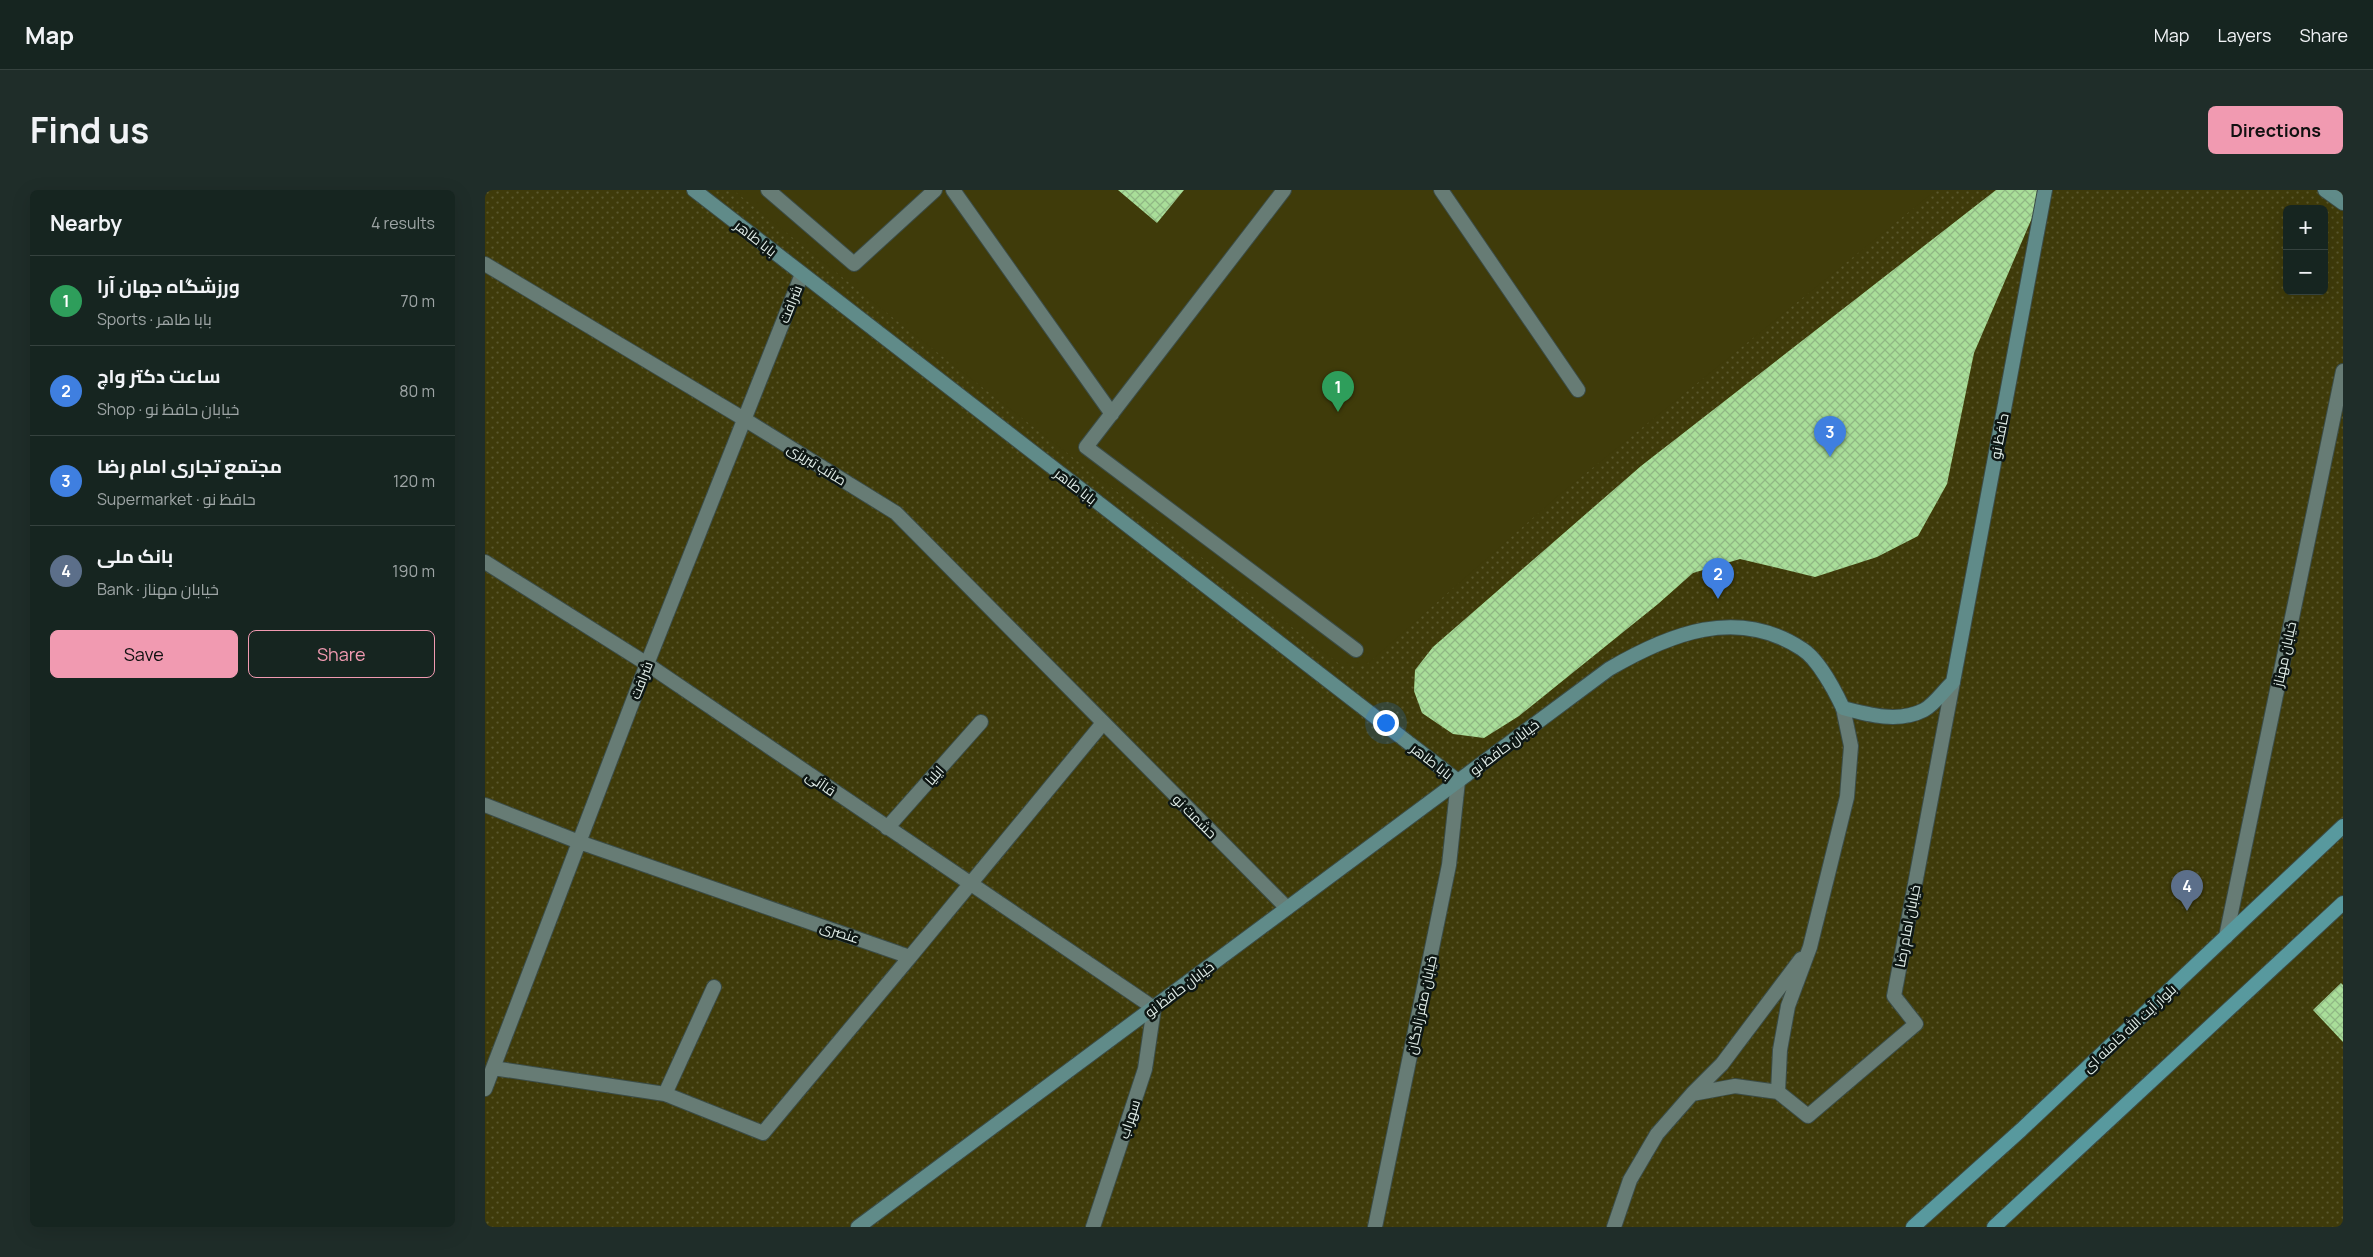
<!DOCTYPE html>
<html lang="en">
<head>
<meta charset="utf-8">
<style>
	:root { --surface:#162520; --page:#1f2d29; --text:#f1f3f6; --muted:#9ea5a5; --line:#35423e; --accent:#f19ab1 }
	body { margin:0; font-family:Manrope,Cairo,sans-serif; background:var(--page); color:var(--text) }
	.controls { position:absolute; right:15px; top:15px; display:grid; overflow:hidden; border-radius:8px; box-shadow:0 5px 20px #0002 }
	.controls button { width:45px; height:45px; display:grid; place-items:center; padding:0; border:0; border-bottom:1px solid var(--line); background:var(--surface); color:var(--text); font:25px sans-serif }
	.you { position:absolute; left:900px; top:532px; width:18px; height:18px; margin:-12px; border:4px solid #fff; border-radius:50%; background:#1a73e8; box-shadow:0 0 0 8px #1a73e833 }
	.badge { display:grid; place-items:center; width:32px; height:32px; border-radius:50%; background:var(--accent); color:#fff; font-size:16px; font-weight:700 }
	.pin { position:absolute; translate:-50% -41px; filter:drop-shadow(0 1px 2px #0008) }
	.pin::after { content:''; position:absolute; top:26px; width:18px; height:15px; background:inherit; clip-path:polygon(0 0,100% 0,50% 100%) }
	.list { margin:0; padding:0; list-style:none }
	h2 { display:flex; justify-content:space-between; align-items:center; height:65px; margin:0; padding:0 20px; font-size:21px }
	h2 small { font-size:16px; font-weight:400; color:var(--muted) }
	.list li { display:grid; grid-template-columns:32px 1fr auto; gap:15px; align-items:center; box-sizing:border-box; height:90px; padding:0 20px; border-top:1px solid var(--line) }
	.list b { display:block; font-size:19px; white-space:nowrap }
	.list p { margin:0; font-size:16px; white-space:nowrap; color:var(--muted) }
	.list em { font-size:16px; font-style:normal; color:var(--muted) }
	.actions { display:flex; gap:10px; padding:15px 20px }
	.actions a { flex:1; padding:11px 0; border:1px solid var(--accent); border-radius:8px; text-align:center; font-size:18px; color:var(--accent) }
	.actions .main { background:var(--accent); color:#111 }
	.map { position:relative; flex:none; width:1858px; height:1037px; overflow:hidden; border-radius:8px }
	header { display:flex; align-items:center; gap:30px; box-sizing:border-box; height:70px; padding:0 25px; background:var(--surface); border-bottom:1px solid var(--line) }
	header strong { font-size:24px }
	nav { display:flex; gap:28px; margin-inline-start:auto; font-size:18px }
	.intro { display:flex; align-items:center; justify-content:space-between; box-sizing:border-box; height:120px; padding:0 30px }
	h1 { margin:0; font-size:35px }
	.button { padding:12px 22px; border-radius:8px; background:var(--accent); color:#111; font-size:18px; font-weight:700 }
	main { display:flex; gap:30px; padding:0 30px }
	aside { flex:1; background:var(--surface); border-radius:8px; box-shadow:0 5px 20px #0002 }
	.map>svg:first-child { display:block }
</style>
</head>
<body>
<header>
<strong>Map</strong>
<nav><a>Map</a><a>Layers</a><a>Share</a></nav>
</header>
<div class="intro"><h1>Find us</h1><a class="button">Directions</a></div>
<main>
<aside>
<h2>Nearby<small>4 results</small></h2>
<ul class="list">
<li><span class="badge" style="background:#2e9e5b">1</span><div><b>ورزشگاه جهان آرا</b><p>Sports · بابا طاهر</p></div><em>70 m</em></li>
<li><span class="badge" style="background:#3f7fe0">2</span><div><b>ساعت دکتر واچ</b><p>Shop · خیابان حافظ نو</p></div><em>80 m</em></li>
<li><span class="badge" style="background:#3f7fe0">3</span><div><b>مجتمع تجاری امام رضا</b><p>Supermarket · حافظ نو</p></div><em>120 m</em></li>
<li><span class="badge" style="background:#5c6f8a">4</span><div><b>بانک ملی</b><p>Bank · خیابان مهناز</p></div><em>190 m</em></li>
</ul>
<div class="actions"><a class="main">Save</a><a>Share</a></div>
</aside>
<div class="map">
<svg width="1858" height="1037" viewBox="0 0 1858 1037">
	<defs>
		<pattern id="park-dots" width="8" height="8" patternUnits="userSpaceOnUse" patternTransform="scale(1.25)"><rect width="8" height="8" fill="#3f3b0a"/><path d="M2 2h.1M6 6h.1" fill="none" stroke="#5a582e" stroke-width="1.8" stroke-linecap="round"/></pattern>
		<pattern id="building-cross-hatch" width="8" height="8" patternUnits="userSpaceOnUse" patternTransform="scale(1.25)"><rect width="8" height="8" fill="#a9de99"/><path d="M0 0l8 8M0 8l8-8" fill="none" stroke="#90b884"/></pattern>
	</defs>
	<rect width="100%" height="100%" fill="#1e312b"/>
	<path fill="url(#park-dots)" fill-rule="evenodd" d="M0 0H1858V1037H0ZM1802 19H1839V101H1802Z"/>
	<path fill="#3f3b0a" d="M248 0H1451L1074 305 881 475 857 476 422 139Z"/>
	<path fill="url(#building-cross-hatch)" d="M633 0H699L672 33Z
		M1511 0H1559L1489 163 1462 294 1433 346 1392 367 1330 387 1255 369 1208 383 1173 414 1034 526 999 548 968 544 937 523 929 501 930 480 948 457 1156 276Z
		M1856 793 1858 795V852L1828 820Z"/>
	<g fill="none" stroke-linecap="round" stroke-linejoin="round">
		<defs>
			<path id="service" d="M283 0 369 74 450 0
				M468 0 627 224
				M799 0 601 257 871 460
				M956 0 1093 200"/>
			<path id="minor" d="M0 74 259 229 411 323 802 718
				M0 372 162 474 669 818 660 879 608 1037
				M0 615 94 652 425 767 618 533
				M402 638 496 532
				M1741 747 1858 181
				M8 878 180 904 278 943 425 767
				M0 899 162 474 317 84
				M1293 902 1295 860 1303 816 1325 757 1362 607 1366 556 1358 518
				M180 904 229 797
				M1207 904 1237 874 1316 769
				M890 1037 964 675 973 591
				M1129 1037 1145 990 1172 944 1207 904 1250 896 1293 902 1323 926 1431 834 1409 806 1468 492"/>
			<path id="secondary" d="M209 0 973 591
				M1840 0 1858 13
				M373 1037 1124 479C1184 444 1252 416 1317 459 1333 469 1350 501 1358 518 1384 525 1414 533 1439 520 1450 514 1459 500 1468 492L1560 0"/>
			<path id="primary" d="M1428 1037 1536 940 1858 636
				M1509 1037 1858 713"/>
		</defs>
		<use href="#service" stroke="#3b4c47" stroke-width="16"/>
		<use href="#minor" stroke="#3b4c47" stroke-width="16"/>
		<use href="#secondary" stroke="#3b4c47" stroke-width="16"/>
		<use href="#primary" stroke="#3b4c47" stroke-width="16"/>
		<use href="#service" stroke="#677c75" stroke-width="14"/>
		<use href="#minor" stroke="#677c75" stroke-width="14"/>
		<use href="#secondary" stroke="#608b89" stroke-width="14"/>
		<use href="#primary" stroke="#58999e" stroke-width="14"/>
	</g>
	<g text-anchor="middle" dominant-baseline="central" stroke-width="5" stroke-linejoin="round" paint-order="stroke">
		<g font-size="14" fill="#e1ede8" stroke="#0e1714">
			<text transform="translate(271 48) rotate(38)">بابا طاهر</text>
			<text transform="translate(305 114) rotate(-68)">شرافت</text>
			<text transform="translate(1514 246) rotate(-79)">حافظ نو</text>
			<text transform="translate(332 274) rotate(32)">صائب تبریزی</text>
			<text transform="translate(591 296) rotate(38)">بابا طاهر</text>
			<text transform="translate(1799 464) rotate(-78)">خیابان مهناز</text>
			<text transform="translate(156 490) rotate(-69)">شرافت</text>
			<text transform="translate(1019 557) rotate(-37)">خیابان حافظ نو</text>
			<text transform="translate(947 571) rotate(38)">بابا طاهر</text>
			<text transform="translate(449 585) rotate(-48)">ایلیا</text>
			<text transform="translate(336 593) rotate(34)">قاآنی</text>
			<text transform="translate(710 626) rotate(45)">حشمت نو</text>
			<text transform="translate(1422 736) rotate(-79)">خیابان امام رضا</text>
			<text transform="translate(355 742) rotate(19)">عنصری</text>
			<text transform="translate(694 799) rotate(-37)">خیابان حافظ نو</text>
			<text transform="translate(936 815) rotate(-78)">خیابان صفر زادگان</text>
			<text transform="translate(1644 838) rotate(-43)">بلوار آیت الله خامنه ای</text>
			<text transform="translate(644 929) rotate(-72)">سهراب</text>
		</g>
	</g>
</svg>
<div class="controls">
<button>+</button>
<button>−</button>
</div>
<div class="you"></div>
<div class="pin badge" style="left:853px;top:222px;background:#2e9e5b">1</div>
<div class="pin badge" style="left:1233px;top:409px;background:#3f7fe0">2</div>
<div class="pin badge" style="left:1345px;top:267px;background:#3f7fe0">3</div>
<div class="pin badge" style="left:1702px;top:721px;background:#5c6f8a">4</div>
</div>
</main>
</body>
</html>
